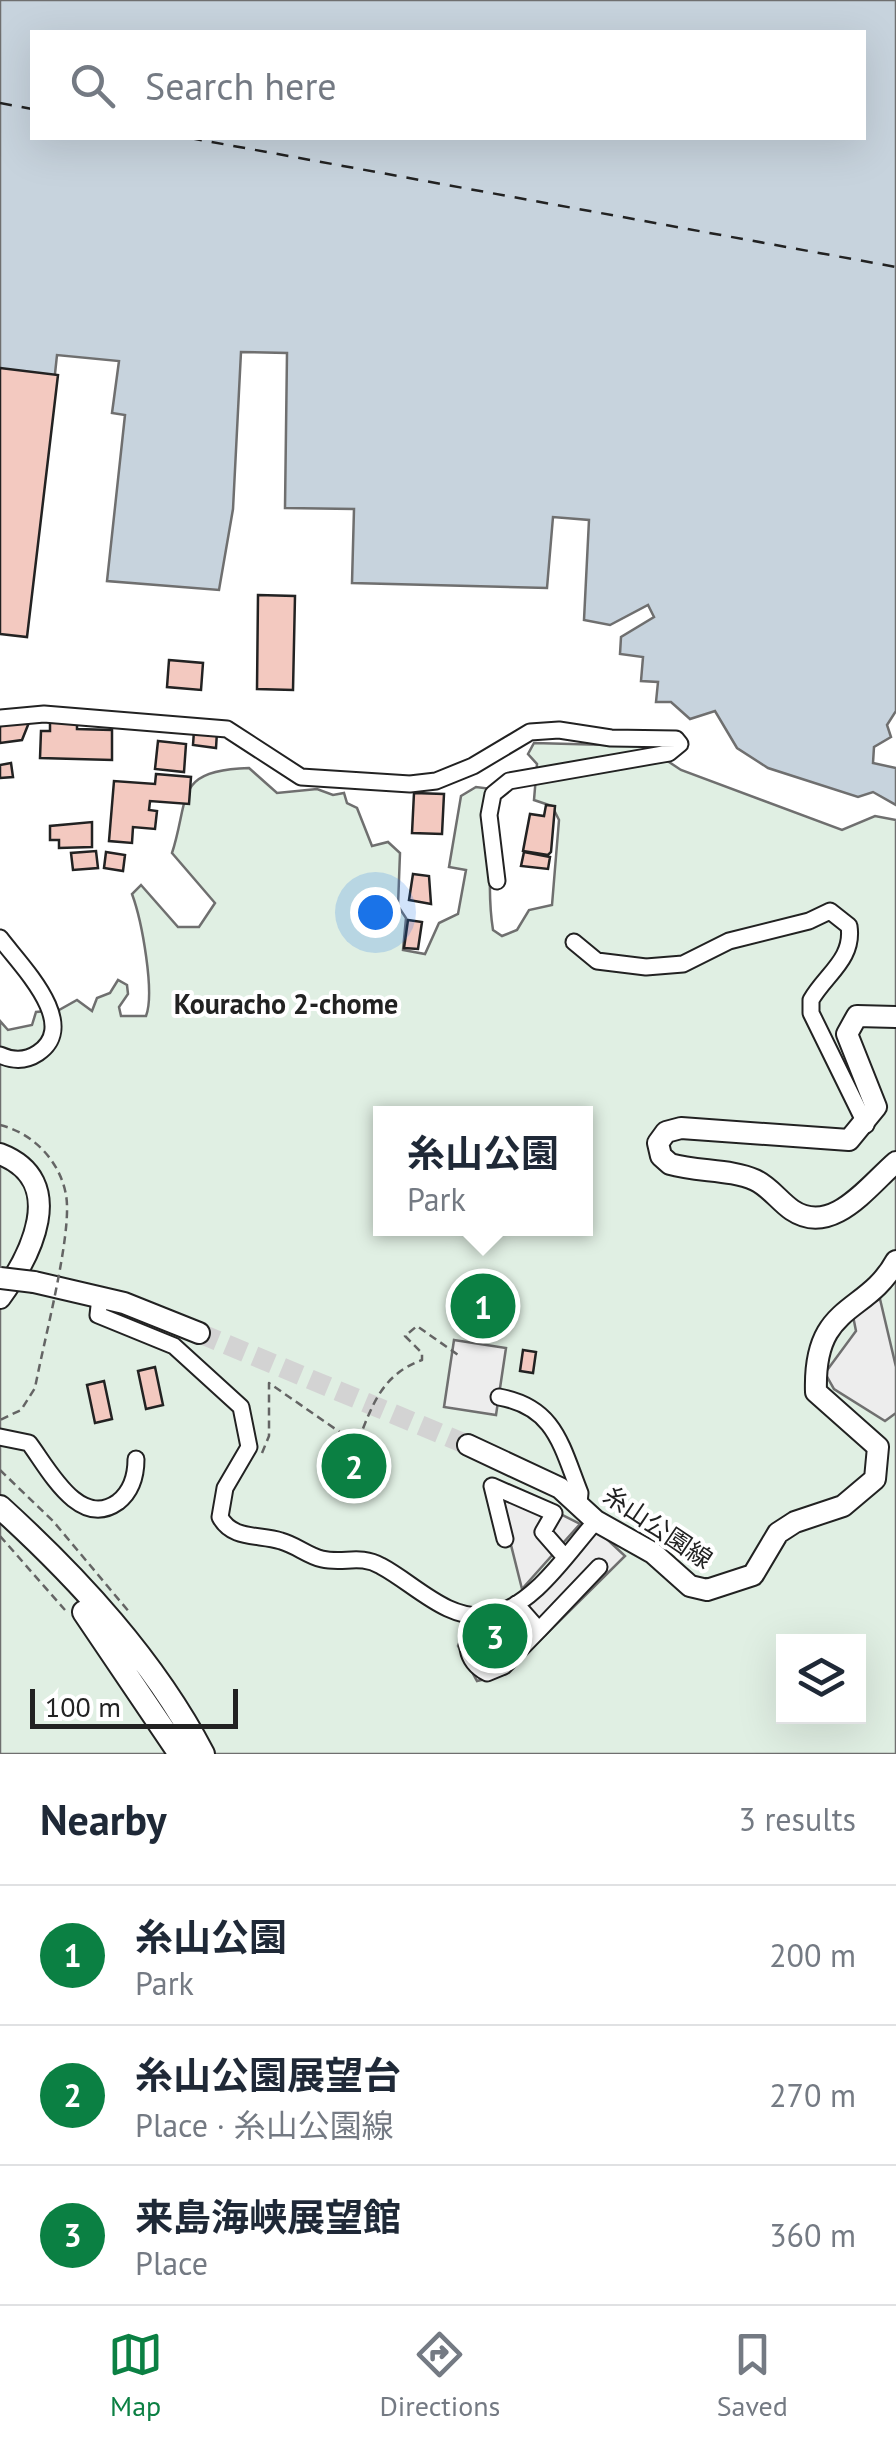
<!DOCTYPE html>
<html lang="en">
<head>
<meta charset="utf-8">
<style>
	:root { --surface:#fff; --page:#f6f6f7; --text:#1f2937; --muted:#747a83; --line:#e0e1e3; --accent:#0b8043 }
	body { margin:0; font-family:"PT Sans","Noto Sans JP",sans-serif; background:var(--page); color:var(--text) }
	.controls { position:absolute; right:30px; bottom:30px; display:grid; overflow:hidden; border-radius:0px; box-shadow:0 10px 40px #0002 }
	.controls button { width:90px; height:90px; display:grid; place-items:center; padding:0; border:0; border-bottom:2px solid var(--line); background:var(--surface); color:var(--text); font:50px sans-serif }
	.scale { position:absolute; left:30px; bottom:25px; width:208px; box-sizing:border-box; padding-left:10px; border:5px solid #222; border-top:0; font-size:28px; line-height:35px; white-space:nowrap; color:#222; -webkit-text-stroke:8px #fff; paint-order:stroke }
	.you { position:absolute; left:375px; top:912px; width:35px; height:35px; margin:-25px; border:8px solid #fff; border-radius:50%; background:#1a73e8; box-shadow:0 0 0 15px #1a73e833 }
	.badge { display:grid; place-items:center; width:65px; height:65px; border-radius:50%; background:var(--accent); color:#fff; font-size:32px; font-weight:700 }
	.pin { position:absolute; translate:-50% -50%; border:5px solid #fff; box-shadow:0 2px 10px #0006 }
	.popup { position:absolute; left:373px; top:1106px; width:220px; height:130px; box-sizing:border-box; display:grid; place-content:center; border-radius:0px; background:var(--surface); filter:drop-shadow(0 2px 8px #0005); font-size:32px; white-space:nowrap; color:var(--muted) }
	.popup b { font-size:38px; color:var(--text) }
	.popup::after { content:''; position:absolute; left:50%; top:100%; margin-left:-20px; border:20px solid transparent; border-top-color:var(--surface) }
	.list { margin:0; padding:0; list-style:none }
	h2 { display:flex; justify-content:space-between; align-items:center; height:130px; margin:0; padding:0 40px; font-size:42px }
	h2 small { font-size:32px; font-weight:400; color:var(--muted) }
	.list li { display:grid; grid-template-columns:65px 1fr auto; gap:30px; align-items:center; box-sizing:border-box; height:140px; padding:0 40px; border-top:2px solid var(--line) }
	.list b { display:block; font-size:38px; white-space:nowrap }
	.list p { margin:0; font-size:32px; white-space:nowrap; color:var(--muted) }
	.list em { font-size:32px; font-style:normal; color:var(--muted) }
	.icon { flex:none; width:55px; height:55px; fill:none; stroke:currentColor; stroke-width:2; stroke-linecap:round; stroke-linejoin:round }
	.map { position:relative; flex:none; width:896px; height:1754px; overflow:hidden }
	.search { position:absolute; background:var(--surface); box-shadow:0 10px 40px #0002; left:30px; right:30px; top:30px; height:110px; display:flex; align-items:center; gap:25px; box-sizing:border-box; padding:0 35px; border-radius:0px; color:var(--muted); font-size:38px }
	.sheet { height:550px; background:var(--surface) }
	nav { display:flex; justify-content:space-around; align-items:center; box-sizing:border-box; height:140px; border-top:2px solid var(--line); background:var(--surface); font-size:28px; color:var(--muted) }
	nav a { display:grid; justify-items:center; gap:5px }
	nav .on { color:var(--accent) }
	.map>svg:first-child { display:block }
</style>
</head>
<body>
<div class="map">
<svg width="896" height="1754" viewBox="0 0 896 1754">
	<rect width="100%" height="100%" fill="#fff"/>
	<path fill="#e0efe3" stroke="#6f6f6f" stroke-width="2.5" fill-rule="evenodd" d="M534 743 645 746 681 770 842 830 875 816 896 820V1754H0V1021L8 1030 32 1025 36 1012 59 1010 77 1000 92 1011 97 998 110 993 118 980 127 985 128 994 119 1007 121 1016H146C155 993 142 921 132 894L141 885 178 927H199L215 903 172 853C190 798 173 770 249 768L277 793 317 789 333 795 344 793 347 803 357 808 372 846 388 842 400 853 398 906 406 918 403 950 425 954 439 923 458 914 466 870 449 867 461 796 476 787 492 789C493 834 486 887 493 930L502 936 517 930 529 910 552 905 559 820 552 806 534 800 537 764 528 754ZM380 1114H586V1228H380ZM784 1642H858V1716H784Z"/>
	<path fill="#ededed" stroke="#6f6f6f" stroke-width="2.5" d="M880 1299 896 1367V1413L885 1421 834 1389 825 1373 856 1331 852 1311Z
		M454 1340 506 1348 496 1415 444 1407Z
		M495 1481 580 1524 522 1589Z
		M594 1527 625 1556 506 1674 477 1681 458 1646 469 1616 515 1607Z"/>
	<path fill="#c7d3dd" stroke="#6f6f6f" stroke-width="2.5" fill-rule="evenodd" d="M0 0H896V711L887 725 891 737 874 747 873 763 896 768V805L873 792 858 797 768 768 737 748 715 711 690 719 671 702H656L658 682 641 681 643 657 620 654 621 637 654 617 648 605 610 625 584 620 589 520 553 517 547 588 352 583 354 509 285 508 287 353 241 352 233 509 219 590 107 581 125 415 112 413 119 361 57 355 51 411 0 406ZM32 32H864V138H32Z"/>
	<g fill="none" stroke-linecap="round" stroke-linejoin="round">
		<path stroke="#222" stroke-width="2.5" stroke-dasharray="12 10" stroke-linecap="butt" d="M0 103 32 109
			M190 138 896 267"/>
	</g>
	<path fill="#f3c9c0" stroke="#222" stroke-width="2.5" d="M0 368 58 375 27 637 0 634Z
		M258 595 295 596 293 690 257 689Z
		M169 660 203 663 201 690 167 687Z
		M30 720 22 740 0 743V723Z
		M50 721H77V729L112 730V760L40 758 41 731H50Z
		M194 731 217 732 216 748 193 745Z
		M158 741 186 744 184 772 155 769Z
		M11 763 13 777 0 778V765Z
		M156 774 191 777 189 804 150 801 149 810 157 811 155 829 133 827 132 843 109 841 114 781 155 784Z
		M414 793 444 794 442 834 412 833Z
		M546 805 555 806 551 852 548 855 523 851 530 814 544 816Z
		M92 822V847L59 848V840H50V826Z
		M96 851 98 868 73 870 71 853Z
		M106 852 125 855 123 871 104 868Z
		M524 852 550 857 548 869 521 866Z
		M413 874 429 876 431 904 409 900Z
		M408 920 422 922 418 949 404 948Z
		M523 1350 536 1352 533 1373 520 1371Z
		M155 1367 163 1405 146 1409 138 1371Z
		M104 1381 112 1419 95 1423 87 1385Z
		M345 1453H349L367 1468 352 1472Z
		M475 1636a20 20 0 1 1 40 0a20 20 0 1 1-40 0Z"/>
	<g fill="none" stroke-linecap="round" stroke-linejoin="round">
		<path stroke="#d3d3d3" stroke-width="20" stroke-dasharray="20 10" stroke-linecap="butt" d="M199 1333 468 1445"/>
		<defs>
			<path id="minor" d="M0 718 44 714 227 729 301 777 410 784 436 781 473 766 530 732 559 730 611 738 676 739 680 744 669 753 509 781 493 794 489 815 497 881
				M0 938C20 965 81 1024 38 1053 26 1061 13 1061 0 1055
				M574 942 597 961 646 967 683 964 729 941 809 921 830 911 849 926C854 959 826 974 811 1000V1013L866 1125
				M100 1297 98 1315 174 1346 241 1407 249 1447 225 1488 220 1517C232 1540 259 1534 281 1541 296 1545 308 1556 322 1559 344 1564 360 1554 381 1566 415 1584 448 1622 489 1615 533 1608 568 1552 596 1521
				M499 1397C555 1407 561 1445 580 1493L579 1503
				M0 1437 29 1443C48 1468 79 1530 118 1502 132 1491 136 1475 136 1459
				M505 1539 492 1486 554 1513 543 1532 564 1556
				M516 1604 539 1630 599 1567
				M471 1617C466 1641 463 1660 487 1673L504 1666 539 1630"/>
			<path id="major" d="M896 1017 857 1016 847 1034 876 1107 849 1140 681 1128 666 1132 658 1143 661 1156 670 1164C697 1172 731 1169 755 1180 770 1187 779 1201 792 1210 832 1237 868 1186 896 1162
				M0 1154C70 1181 30 1257 0 1298
				M34 1282 124 1303 199 1333
				M468 1445 560 1488 596 1521 653 1553 690 1586 707 1590 753 1575 778 1533 795 1522 843 1506 875 1479 878 1447 816 1392C813 1302 866 1316 896 1261"/>
			<path id="highway" d="M0 1507C78 1578 154 1660 203 1754
				M84 1612 180 1754"/>
		</defs>
		<use href="#minor" stroke="#222" stroke-width="19"/>
		<use href="#major" stroke="#222" stroke-width="24"/>
		<use href="#highway" stroke="#222" stroke-width="26"/>
		<path stroke="#646464" stroke-width="2.5" stroke-dasharray="8 5" stroke-linecap="butt" d="M262 1453 269 1436V1383L357 1444C372 1406 381 1375 422 1360V1353L405 1336 417 1326 461 1357
			M0 1470 53 1521 130 1613
			M0 1536 65 1610"/>
		<use href="#minor" stroke="#fff" stroke-width="15"/>
		<use href="#major" stroke="#fff" stroke-width="20"/>
		<use href="#highway" stroke="#fff" stroke-width="22"/>
		<defs>
			<path id="major-bridge" d="M0 1278 34 1282"/>
		</defs>
		<use href="#major-bridge" stroke="#222" stroke-width="24" stroke-linecap="butt"/>
		<path stroke="#646464" stroke-width="2.5" stroke-dasharray="8 5" stroke-linecap="butt" d="M0 1125C33 1133 60 1161 66 1195 73 1233 43 1344 35 1388L21 1410 0 1420"/>
		<use href="#major-bridge" stroke="#fff" stroke-width="20"/>
	</g>
	<g text-anchor="middle" dominant-baseline="central" stroke-width="8" stroke-linejoin="round" paint-order="stroke">
		<g font-size="25" fill="#222" stroke="#fff">
			<text transform="translate(658 1527) rotate(34)">糸山公園線</text>
		</g>
		<g font-size="28" font-weight="bold" fill="#222" stroke="#fff">
			<text x="286" y="1003">Kouracho 2-chome</text>
		</g>
	</g>
</svg>
<div class="controls">
<button><svg class="icon" aria-label="layers" viewBox="0 0 24 24"><path d="M12 4l9 5-9 5-9-5zM3 14l9 5 9-5"/></svg></button>
</div>
<div class="scale">100 m</div>
<div class="you"></div>
<div class="pin badge" style="left:483px;top:1306px">1</div>
<div class="popup"><b>糸山公園</b>Park</div>
<div class="pin badge" style="left:354px;top:1466px">2</div>
<div class="pin badge" style="left:495px;top:1636px">3</div>
<div class="search"><svg class="icon" aria-label="search" viewBox="0 0 24 24"><circle cx="10" cy="10" r="6"/><path d="M15 15l6 6"/></svg>Search here</div>
</div>
<section class="sheet">
<h2>Nearby<small>3 results</small></h2>
<ul class="list">
<li><span class="badge">1</span><div><b>糸山公園</b><p>Park</p></div><em>200 m</em></li>
<li><span class="badge">2</span><div><b>糸山公園展望台</b><p>Place · 糸山公園線</p></div><em>270 m</em></li>
<li><span class="badge">3</span><div><b>来島海峡展望館</b><p>Place</p></div><em>360 m</em></li>
</ul>
</section>
<nav>
<a class="on"><svg class="icon" aria-label="map" viewBox="0 0 24 24"><path d="M3 6l6-2 6 2 6-2v14l-6 2-6-2-6 2zM9 4v14M15 6v14"/></svg>Map</a>
<a><svg class="icon" aria-label="directions" viewBox="0 0 24 24"><path d="M12 3l9 9-9 9-9-9zM9 14v-3h6M13 9l2 2-2 2"/></svg>Directions</a>
<a><svg class="icon" aria-label="saved" viewBox="0 0 24 24"><path d="M7 4h10v16l-5-4-5 4z"/></svg>Saved</a>
</nav>
</body>
</html>
